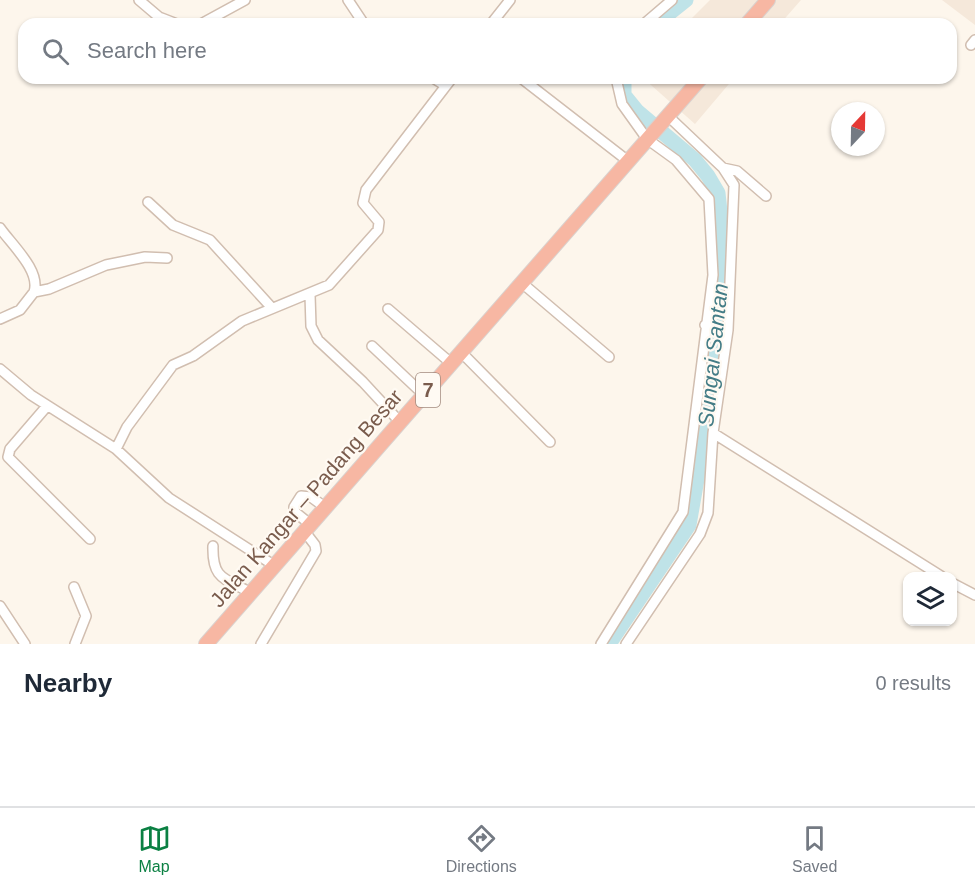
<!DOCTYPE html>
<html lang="en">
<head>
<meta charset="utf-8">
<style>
	:root { --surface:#fff; --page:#f2f2f3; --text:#1f2937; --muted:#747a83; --line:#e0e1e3; --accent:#0b8043 }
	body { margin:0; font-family:Arial,sans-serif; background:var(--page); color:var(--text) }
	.controls { position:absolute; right:18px; bottom:18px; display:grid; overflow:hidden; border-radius:12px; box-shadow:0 2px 4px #0004 }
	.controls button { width:54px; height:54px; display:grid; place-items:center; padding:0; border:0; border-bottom:2px solid var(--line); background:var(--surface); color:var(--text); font:30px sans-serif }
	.compass { position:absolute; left:831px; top:102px; width:54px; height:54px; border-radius:50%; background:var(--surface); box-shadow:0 2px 4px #0004; rotate:22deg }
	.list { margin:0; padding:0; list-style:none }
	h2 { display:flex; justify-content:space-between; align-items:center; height:78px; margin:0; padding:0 24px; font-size:26px }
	h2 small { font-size:20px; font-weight:400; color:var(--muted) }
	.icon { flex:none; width:33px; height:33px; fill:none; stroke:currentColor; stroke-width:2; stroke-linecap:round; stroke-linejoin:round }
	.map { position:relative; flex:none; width:975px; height:644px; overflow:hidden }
	.search { position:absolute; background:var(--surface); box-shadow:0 2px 4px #0004; left:18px; right:18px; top:18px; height:66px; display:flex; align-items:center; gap:15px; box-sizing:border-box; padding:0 21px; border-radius:18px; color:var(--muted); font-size:22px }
	.sheet { height:162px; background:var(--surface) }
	nav { display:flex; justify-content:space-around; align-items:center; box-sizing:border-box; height:84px; border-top:2px solid var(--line); background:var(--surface); font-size:16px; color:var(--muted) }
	nav a { display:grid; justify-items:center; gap:3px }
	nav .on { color:var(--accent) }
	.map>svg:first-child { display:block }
</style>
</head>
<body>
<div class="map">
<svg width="975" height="644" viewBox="0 0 975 644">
	<rect width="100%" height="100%" fill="#fdf6ec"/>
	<path fill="#f5e8da" d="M710 0H801L780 24H686Z
		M942 0H975V25Z
		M643 78H734L695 124Z"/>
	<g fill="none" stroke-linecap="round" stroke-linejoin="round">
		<path stroke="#bfe3e8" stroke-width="15" d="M656 24 686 0
			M609 644 689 525 714 382 723 238 718 193 708 176 695 160 637 111 624 95V78"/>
		<defs>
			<path id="minor" d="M139 0 159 17 177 24
				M348 0 364 24
				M201 24 245 0
				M491 24 510 0
				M644 24 672 0
				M971 45 975 40
				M433 78 446 86
				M521 78 628 161
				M723 168 737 171 766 196
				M148 202 173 225 210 240 272 308
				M0 228C12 245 41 271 34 292
				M522 283 609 357
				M310 295 311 326 318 340 363 382 400 422
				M388 309 452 364
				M0 319 20 310 34 292 49 289 106 265 145 257 167 258
				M705 325 728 330
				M372 346 424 395
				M462 353 550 442
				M0 369 31 395 116 449 169 498 275 566
				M47 406 10 449 8 457 90 539
				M713 433 941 576
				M116 449 127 427 173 365 193 356 242 321 329 285 378 230 379 222 363 203 366 190 452 78
				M311 525 295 512 294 507 301 496 311 497 326 508
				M213 546C212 580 225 578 251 593
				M952 583 975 595
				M74 587 86 616 75 644
				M0 606 25 644
				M261 644 316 551 315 545 305 532
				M601 644 683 512 713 275 709 199 676 160 647 139 622 104 616 78
				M626 644 700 534 708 513 713 433 728 330 734 185 723 168 668 116"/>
			<path id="highway" d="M747 24 768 0
				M206 644 701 78"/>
		</defs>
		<use href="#minor" stroke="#d1beb0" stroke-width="12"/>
		<use href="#highway" stroke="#dad1cd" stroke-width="16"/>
		<use href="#minor" stroke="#fff" stroke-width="9"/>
		<use href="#highway" stroke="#f7b7a3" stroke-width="14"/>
	</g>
	<g text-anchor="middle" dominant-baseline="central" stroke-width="4.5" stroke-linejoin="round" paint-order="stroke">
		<rect fill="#fffaf3" stroke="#a28b7f" stroke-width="1.5" x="416" y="373" width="24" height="34" rx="4.5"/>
		<g font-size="20" font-weight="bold" fill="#7a5c4d">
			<text x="428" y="390">7</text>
		</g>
		<g font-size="21" fill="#7a5c4d" stroke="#fffaf3">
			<text transform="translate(306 498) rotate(-49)">Jalan Kangar – Padang Besar</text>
		</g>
		<g font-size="22" font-style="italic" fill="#437c86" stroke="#fffaf3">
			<text transform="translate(713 355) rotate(-84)">Sungai Santan</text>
		</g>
	</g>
</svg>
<div class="controls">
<button><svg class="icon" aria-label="layers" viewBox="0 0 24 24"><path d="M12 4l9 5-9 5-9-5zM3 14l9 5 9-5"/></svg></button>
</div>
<svg class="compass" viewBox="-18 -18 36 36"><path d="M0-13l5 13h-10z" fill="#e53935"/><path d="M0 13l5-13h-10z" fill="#747a83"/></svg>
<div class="search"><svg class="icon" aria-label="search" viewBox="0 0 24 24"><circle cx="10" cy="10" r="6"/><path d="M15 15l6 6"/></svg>Search here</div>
</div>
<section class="sheet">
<h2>Nearby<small>0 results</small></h2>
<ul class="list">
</ul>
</section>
<nav>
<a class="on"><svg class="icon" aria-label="map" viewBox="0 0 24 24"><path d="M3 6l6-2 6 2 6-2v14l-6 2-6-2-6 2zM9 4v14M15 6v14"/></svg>Map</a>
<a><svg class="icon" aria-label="directions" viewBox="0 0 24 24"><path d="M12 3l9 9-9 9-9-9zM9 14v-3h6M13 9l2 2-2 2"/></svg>Directions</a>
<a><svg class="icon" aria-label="saved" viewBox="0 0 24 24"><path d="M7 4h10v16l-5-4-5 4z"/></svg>Saved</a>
</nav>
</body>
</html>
